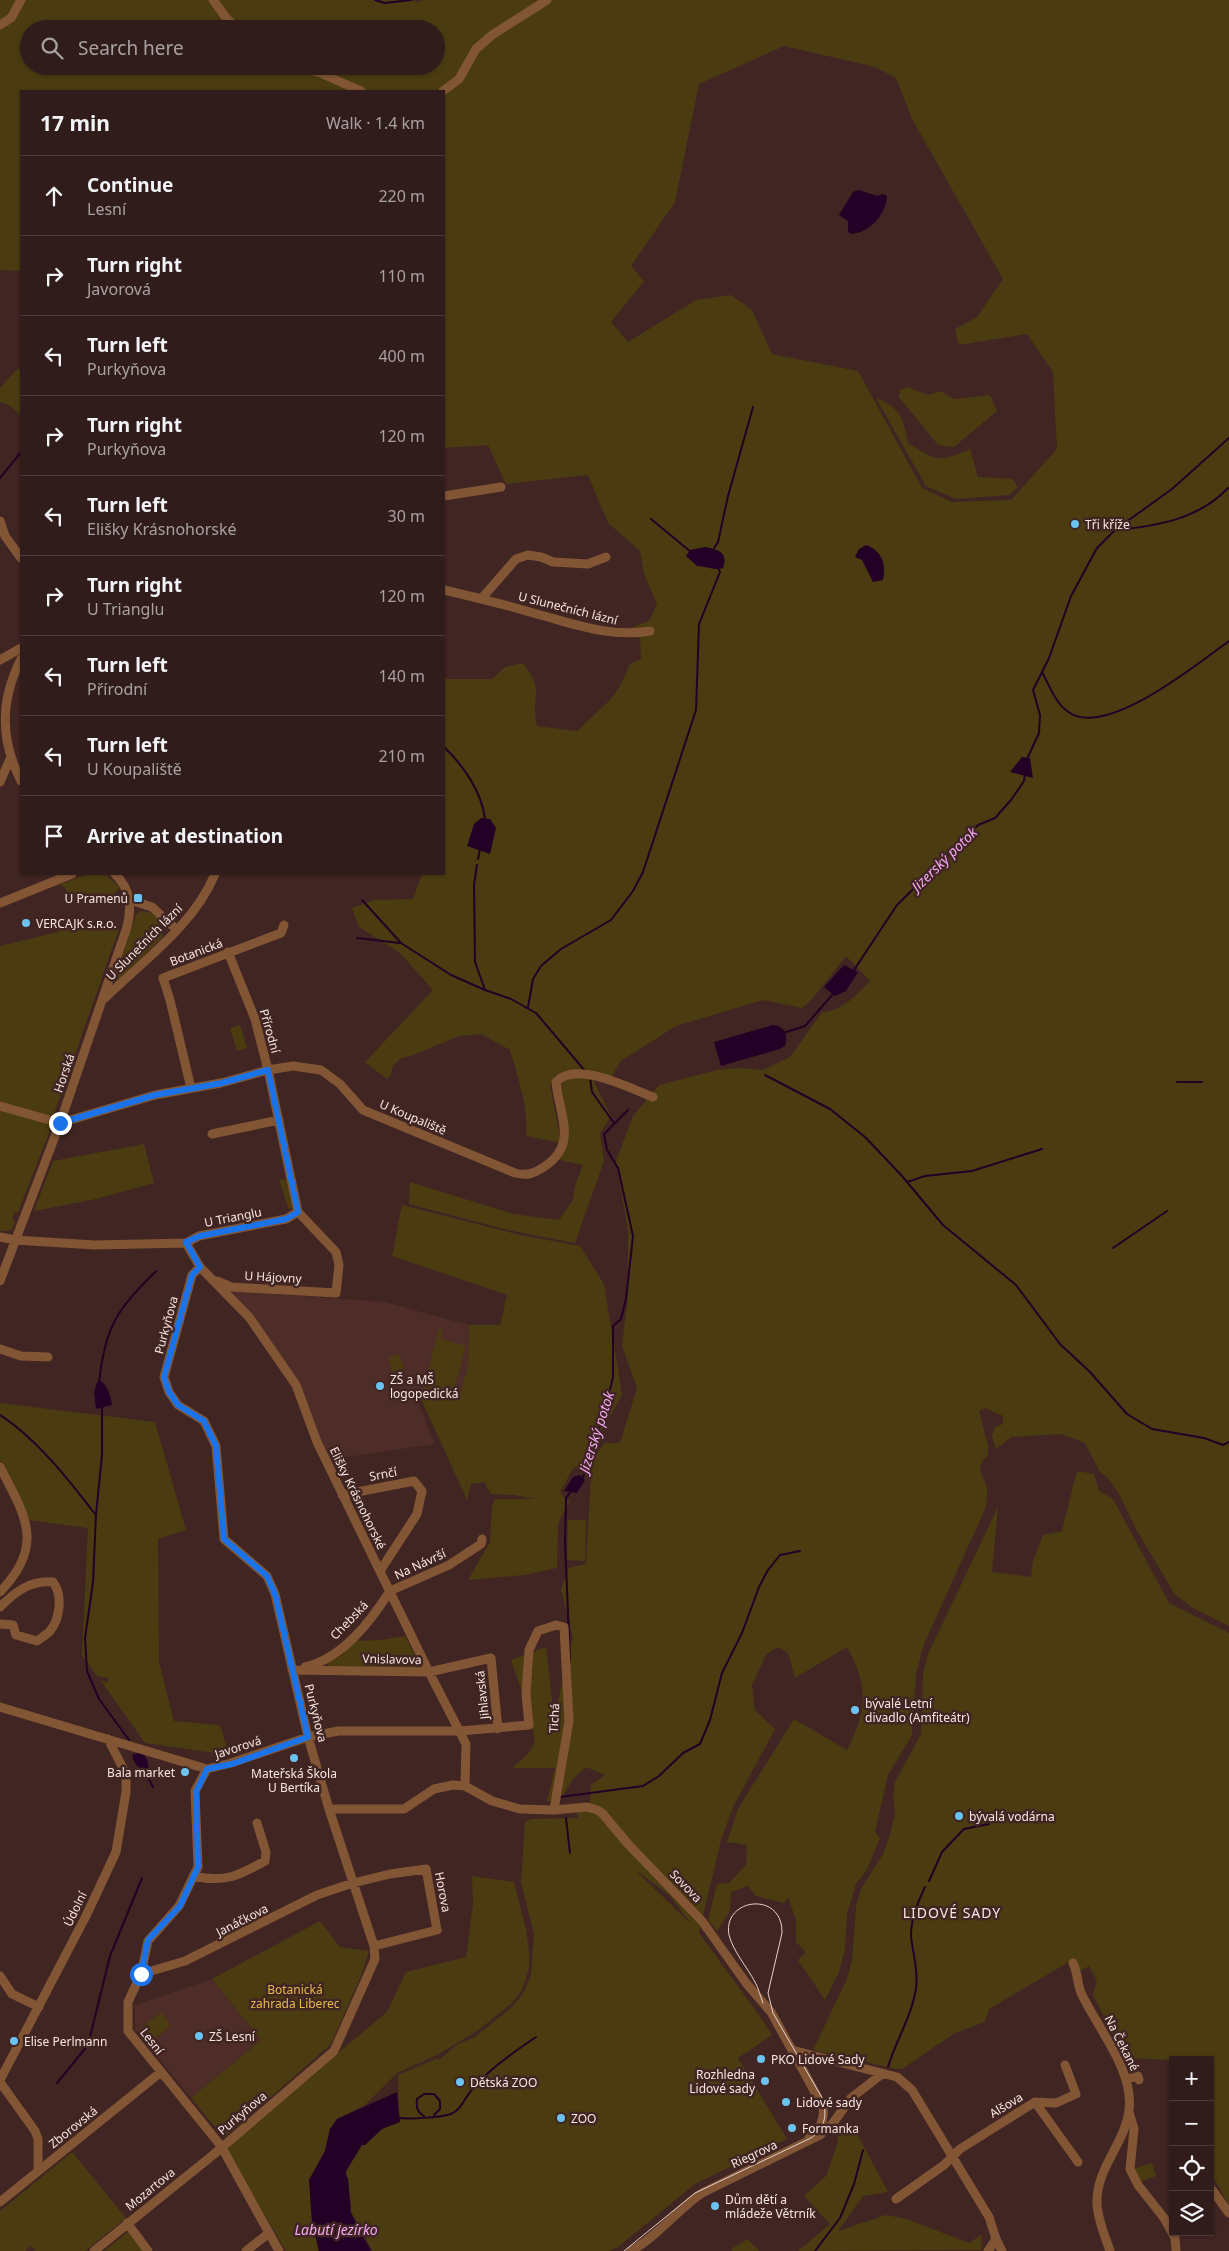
<!DOCTYPE html>
<html lang="en">
<head>
<meta charset="utf-8">
<style>
	:root { --surface:#301c1a; --page:#3c2927; --text:#f1f3f6; --muted:#a8a1a2; --line:#4b3a39 }
	body { margin:0; font-family:"Noto Sans",sans-serif; background:var(--page); color:var(--text) }
	.controls { position:absolute; right:15px; bottom:15px; display:grid; overflow:hidden; border-radius:0px; box-shadow:0 1px 4px #0004 }
	.controls button { width:45px; height:45px; display:grid; place-items:center; padding:0; border:0; border-bottom:1px solid var(--line); background:var(--surface); color:var(--text); font:25px sans-serif }
	.stop { position:absolute; width:15px; height:15px; margin:-11px; border:4px solid #1a73e8; border-radius:50%; background:#fff }
	.stop.end { background:#1a73e8; border-color:#fff; box-shadow:0 1px 5px #0008 }
	.list { margin:0; padding:0; list-style:none }
	h2 { display:flex; justify-content:space-between; align-items:center; height:65px; margin:0; padding:0 20px; font-size:21px }
	h2 small { font-size:16px; font-weight:400; color:var(--muted) }
	.list li { display:grid; grid-template-columns:32px 1fr auto; gap:15px; align-items:center; box-sizing:border-box; height:80px; padding:0 20px; border-top:1px solid var(--line) }
	.list b { display:block; font-size:19px; white-space:nowrap }
	.list p { margin:0; font-size:16px; white-space:nowrap; color:var(--muted) }
	.list em { font-size:16px; font-style:normal; color:var(--muted) }
	.icon { flex:none; width:28px; height:28px; fill:none; stroke:currentColor; stroke-width:2; stroke-linecap:round; stroke-linejoin:round }
	.map { position:relative; flex:none; width:1229px; height:2251px; overflow:hidden }
	.search { position:absolute; background:var(--surface); box-shadow:0 1px 4px #0004; left:20px; top:20px; width:425px; height:55px; display:flex; align-items:center; gap:12px; box-sizing:border-box; padding:0 18px; border-radius:28px; color:var(--muted); font-size:19px }
	.panel { position:absolute; background:var(--surface); box-shadow:0 1px 4px #0004; left:20px; top:90px; width:425px; height:785px; border-radius:0px }
	.map>svg:first-child { display:block }
</style>
</head>
<body>
<div class="map">
<svg width="1229" height="2251" viewBox="0 0 1229 2251">
	<rect width="100%" height="100%" fill="#402522"/>
	<path fill="#4e2c28" d="M233 1291 385 1302 469 1325 468 1367 458 1400H417L435 1444 333 1459 325 1452 309 1410 232 1296Z
		M212 1979 261 2040 191 2098 135 2030V2005Z"/>
	<path fill="#4b3b11" fill-rule="evenodd" d="M0 0H409L419 2 424 0H1229V1626L1191 1607 1174 1593 1137 1531 1119 1494 1108 1478 1100 1472 1085 1443 1061 1434 1011 1437 996 1449 992 1436 995 1427 1003 1424V1416L985 1408 979 1411 988 1446V1455C972 1471 985 1474 987 1489 988 1495 986 1501 986 1507L924 1644 916 1674 912 1735 888 1775 875 1832 880 1838 867 1869 856 1884 847 1914 845 1949 839 1972 825 2000 798 1960 806 1952 796 1942V1920L788 1897 784 1903 756 1896 748 1886 731 1892 730 1911 717 1931 708 1920 717 1884 729 1883 746 1865 747 1845 727 1842 738 1809 794 1719 847 1750C867 1711 869 1687 847 1647L795 1678 788 1653 778 1647 766 1655 752 1685 755 1710 775 1729 733 1807 721 1840 699 1933 759 2015 772 2035 738 2058 787 2139 695 2184 618 2247 609 2251H373L349 2208 351 2205 346 2171 362 2145 366 2144 382 2129 399 2121 398 2075 438 2058 439 2060 458 2044 475 2037 513 2006 522 1995 531 1976 534 1934 521 1882 525 1822 531 1819 578 1818 577 1813 590 1802 591 1785 605 1775 586 1767 573 1779 558 1803 547 1801 555 1768H512C520 1761 530 1754 534 1744 538 1732 516 1675 511 1660L546 1647 554 1718 573 1637 561 1589 569 1568 586 1564 592 1459 605 1443H620L637 1388 622 1345 628 1297V1231L616 1161 633 1116 659 1085 717 1070 740 1068 763 1070 790 1057 822 1012C842 1011 857 995 870 981L846 956 813 998 802 1008 763 1000 676 1026 621 1061 610 1079C589 1069 578 1066 555 1075L550 1085 561 1143 526 1136C529 1107 518 1079 510 1050L481 1034 459 1036 411 1056 401 1058 393 1066 391 1075 387 1079 365 1062 433 990 400 953 359 927 352 908 374 900 413 899 422 874H444V679H492L505 667 523 663C546 692 530 696 537 726L577 731 611 699 620 686 630 664 641 659 640 636 628 629 649 621 657 604 644 574 640 551 608 523 588 475 506 484 488 445 444 448V91H21V271L0 270ZM29 29H436V66H29ZM784 46 875 67 896 78 912 119 1003 279 977 317 955 329 959 345 1027 334 1053 372 1057 449 1011 500 952 502 922 488 858 371 772 354 752 310 731 295 696 300 628 342 611 322 644 281 631 266 675 202 699 84ZM633 1868 669 1895 692 1925Z
		M21 368V416L9 405 0 402V388L17 369Z
		M907 387 928 395 941 391 954 399 990 395 997 411 954 447 938 445 899 397 900 390Z
		M876 398C900 407 904 419 908 443 937 461 938 463 970 449L978 477 1013 479 1018 487 1009 495 956 499 926 486Z
		M106 874 120 888 102 906 81 898 68 897 65 887 59 885 84 875Z
		M141 911C157 912 165 922 162 938L116 982 114 980 136 915Z
		M59 929H119L52 1120 0 1105V946L58 932Z
		M240 1025 247 1048 237 1051 230 1028Z
		M580 1076 593 1080 611 1116 600 1133 604 1161 575 1243 508 1230 409 1204 410 1182 513 1214 559 1220 573 1200 576 1183 583 1165 559 1160C578 1133 561 1113 561 1084L570 1078Z
		M0 1108 50 1125 51 1128 18 1212 14 1213 12 1219 15 1222 12 1230 0 1231Z
		M144 1144 154 1183 96 1199 34 1211 53 1161Z
		M279 1179 286 1180 293 1207 289 1210Z
		M402 1205 520 1235 580 1246 604 1284 622 1395 581 1468 574 1467 560 1492 565 1499 570 1500 558 1524 557 1568 524 1575 468 1580 490 1542 492 1506 495 1499H535L514 1495 491 1494 484 1482 471 1484 467 1500 421 1399 458 1400 468 1367 469 1325H500L507 1295 392 1256Z
		M439 1329 443 1330 441 1339 466 1346 453 1394 428 1387 427 1391 423 1390Z
		M399 1354 404 1368 393 1372 388 1358Z
		M0 1403 155 1422 186 1530 158 1539 159 1662 174 1721 220 1725 229 1755 145 1743 101 1681 108 1682V1678L97 1676 82 1655 88 1528 29 1520 0 1460Z
		M1077 1471 1094 1474 1099 1491 1113 1499 1169 1603 1229 1633V2205L1210 2172V2060H1173V2062L1172 2060 1128 2058 1115 2038 1093 1995 1097 1981 1089 1966 1080 1971 1074 1959 989 2009 985 2022 955 2033 902 2069H896L813 2050 847 1979 852 1960 856 1907 861 1889 883 1854 890 1835 895 1813 893 1795 895 1782 921 1734 923 1675 928 1654 998 1507 992 1572 1031 1577 1033 1561 1043 1535 1062 1531Z
		M568 1520H586L585 1561 567 1560Z
		M405 1636 421 1668H330L328 1663 342 1655 353 1641 381 1640Z
		M472 1876 514 1882 526 1929 529 1952V1968L522 1990 512 2003 477 2031 437 2055 397 2073 365 2105 337 2119 330 2129 325 2151 309 2180 312 2222 319 2251H286L227 2151 229 2144 387 2012 406 1972 466 1957 473 1904Z
		M320 1921 340 1947 369 1951 361 1976 331 2044 224 2138 191 2098 261 2040 212 1979Z
		M161 2012 171 2025 150 2043 139 2030Z
		M854 2128 888 2192 863 2196 838 2231 886 2215 907 2219 969 2243 982 2234 981 2250 798 2251 830 2224 804 2196 826 2176 838 2142 837 2137Z
		M72 2152 126 2218 85 2251H35L31 2246 25 2251H0V2211Z
		M1152 2163 1156 2176 1140 2182 1132 2169Z
		M128 2232 143 2251H104Z
		M747 2239 760 2251H732L731 2249Z"/>
	<path fill="#230026" d="M859 190 877 196 883 194 887 196C886 215 869 233 851 234L848 231V221L839 215 853 192Z
		M866 545C881 550 887 564 883 580L873 582 862 560 855 557 859 549Z
		M705 547C717 549 729 552 723 568 715 571 705 566 697 566L686 556 690 550Z
		M1022 757 1030 758 1033 778 1010 772Z
		M481 818 490 819 496 828 490 854 467 846 474 824Z
		M844 965 858 972 846 991 835 996 824 987Z
		M773 1025C785 1026 788 1035 785 1046L780 1049 721 1066 714 1042Z
		M101 1381C108 1386 111 1397 112 1405L96 1409 94 1392 97 1382Z
		M580 1475 585 1480 577 1493 564 1491 573 1477Z
		M140 1752C147 1757 149 1762 148 1770L146 1772C139 1769 133 1762 132 1755Z
		M397 2092 400 2122 382 2129 365 2145H362L346 2171V2176L348 2178 351 2213 371 2251H319L312 2222 309 2180 325 2151 330 2129 337 2119Z"/>
	<g fill="none" stroke-linecap="round" stroke-linejoin="round">
		<path stroke="#230026" stroke-width="2" d="M375 0 385 3 411 0
			M0 478 21 452
			M651 519 691 552
			M1117 530C1157 526 1199 519 1228 488
			M714 548 718 542 728 496 753 407
			M1042 672 1049 658 1071 596 1097 548 1115 530 1172 489 1229 438
			M444 747C463 765 482 792 485 819
			M1027 759 1039 733 1040 715 1033 690 1042 672C1049 685 1055 702 1067 711 1104 741 1198 663 1229 641
			M478 859 480 849
			M477 865 474 885 475 962 485 990 511 999 536 1013 586 1072
			M362 900 401 943 451 975 485 990
			M357 938 400 943
			M854 970 897 905 978 825 995 818 1011 800 1024 781 1025 773
			M528 1007 533 979 541 966 561 949 611 920 633 891 643 872 696 710 699 624 720 572 718 568
			M783 1033 805 1026 833 994
			M765 1075 830 1109 865 1137 902 1176 943 1225 1016 1285 1060 1344 1090 1372 1127 1414 1152 1429 1204 1438 1223 1445 1229 1442
			M590 1077 592 1092 614 1123
			M1177 1082H1202
			M907 1182 925 1176 972 1171 1042 1149
			M1113 1248 1167 1211
			M99 1383C105 1326 117 1310 156 1271
			M102 1407V1455L96 1514 93 1582 85 1638 87 1671 99 1699 129 1740
			M0 1415C36 1438 69 1480 95 1514
			M583 1477 605 1410 613 1377V1326L621 1319 626 1299 633 1236 618 1168 607 1150 604 1134 628 1110
			M570 1661 565 1542 566 1498 572 1490
			M144 1770 153 1787
			M560 1797 643 1786 659 1776 683 1753 700 1744 710 1720 722 1673 742 1633 759 1587 768 1570 780 1555 800 1551
			M566 1818 570 1853
			M929 1881 942 1852 964 1829 989 1824
			M888 2067C896 2040 912 2016 916 1988 919 1970 912 1952 911 1935 911 1918 918 1902 925 1887
			M57 2083 88 2045 110 1956 142 1878
			M424 2116C417 2112 416 2107 417 2099L424 2094H434L440 2101V2109L434 2115
			M397 2118C410 2119 438 2118 451 2114 461 2110 464 2099 471 2091 486 2071 515 2051 536 2037
			M815 2251 840 2218 854 2184 863 2150"/>
		<path stroke="#825635" stroke-width="9" d="M213 0 227 19 239 29
			M0 25 11 18 21 0
			M293 66 318 72 361 91
			M443 91 459 79 476 49 492 35 547 0
			M444 496 501 487
			M0 521 5 536 21 558
			M444 590C475 597 506 605 537 614 574 624 611 638 650 631
			M482 598 516 559 528 555 541 557 553 562 588 564 606 557
			M21 659C0 701 0 739 21 781
			M0 660 21 648
			M0 782 10 759
			M130 900 152 907 177 930
			M0 903 72 874
			M228 952 255 1019 268 1070 298 1212
			M105 998C144 960 194 925 215 874
			M191 1088 170 1000 163 978 281 933 284 925
			M0 1106 60 1123
			M60 1123 155 1095 221 1083 268 1070 293 1066 321 1070 340 1084 363 1110 515 1173C527 1176 533 1174 544 1167 579 1144 559 1115 556 1082 576 1060 629 1088 653 1097
			M212 1134 279 1120
			M0 1237 15 1240 95 1245 186 1243 199 1236 286 1219 298 1212
			M186 1243 200 1267 249 1317 296 1385 317 1442 429 1672 466 1744 465 1786
			M0 1281 60 1123 127 927C132 906 131 890 115 874
			M217 1281 231 1287 336 1293 339 1265 336 1252 298 1212
			M0 1349 21 1356 48 1357
			M0 1467C26 1517 45 1545 0 1592
			M342 1495 414 1481 422 1491 417 1514 380 1571
			M390 1591 449 1565 481 1544 482 1539
			M0 1607C15 1592 30 1580 53 1582 63 1595 60 1619 50 1631 46 1635 41 1638 37 1641L16 1635 13 1625 0 1624
			M305 1667C343 1658 370 1622 390 1591
			M292 1670 429 1672 491 1658 498 1729
			M0 1707 207 1769 231 1763 308 1737 338 1731H460L529 1725 526 1694 529 1650 538 1631 556 1625 564 1627 569 1721 554 1810
			M207 1769 195 1791 198 1867 179 1906 148 1941 141 1974 128 2002V2031L221 2146 279 2251
			M329 1809H404L434 1789 453 1785 465 1786 492 1801 520 1809 554 1810 587 1807 597 1810 602 1813 628 1844 702 1921 746 1983 771 2012 792 2050 897 2077 912 2090 989 2217 996 2239 1002 2251
			M193 1876C225 1883 238 1876 265 1861L266 1852 257 1823
			M1073 1963C1078 1973 1077 1985 1082 1995 1099 2030 1134 2071 1129 2110 1125 2144 1096 2168 1097 2203 1097 2218 1105 2236 1110 2251
			M141 1974 185 1961 317 1895 353 1883 390 1874 426 1869 437 1930 374 1946
			M0 1976 12 1994 39 2007
			M792 2050 823 2107C825 2121 819 2129 809 2138
			M1127 2079 1138 2076 1139 2080
			M0 2080 86 1916 116 1852 126 1792V1774L108 1739
			M0 2082 35 2131 38 2139V2171
			M1035 2102 1078 2162
			M1129 2112 1134 2129 1130 2169 1138 2185 1164 2218 1175 2238 1176 2251
			M1210 2187 1229 2213
			M896 2199 944 2165 960 2149 1035 2102 1056 2103 1076 2094 1065 2065
			M0 2202 161 2072
			M127 2223 148 2251
			M94 2251 213 2155 334 2051 375 1959 374 1946 329 1809 308 1737 275 1594 267 1576 224 1539 216 1446 204 1421 178 1405 169 1392 164 1377 192 1275 200 1267
			M246 2251 269 2233
			M631 2251C658 2236 677 2210 702 2193L820 2135 833 2123 851 2098 882 2074
			M988 2251 996 2239"/>
		<path stroke="#e4d1ce" stroke-width="1" d="M624 2251 695 2193 811 2138C826 2127 828 2113 821 2096L773 2013 768 1993 782 1933C783 1890 722 1898 729 1935 733 1951 747 1967 755 1982 759 1989 760 1996 763 2003"/>
	</g>
	<g fill="none" stroke-linecap="round" stroke-linejoin="round">
		<path stroke="#1a73e8" stroke-width="6" d="M60 1123 155 1095 222 1083 268 1070 298 1212 286 1219 200 1236 186 1242 200 1267 192 1275 164 1377 169 1392 178 1405 204 1421 216 1446 224 1539 267 1576 275 1594 308 1737 232 1764 207 1769 196 1792 198 1867 180 1906 148 1940 141 1974"/>
	</g>
	<g fill="#6bc3f2" stroke="#402522" stroke-width="2">
		<circle cx="1075" cy="524" r="5"/>
		<rect x="133" y="893" width="10" height="10" rx="2.5"/>
		<circle cx="26" cy="923" r="5"/>
		<circle cx="380" cy="1386" r="5"/>
		<circle cx="855" cy="1710" r="5"/>
		<circle cx="294" cy="1758" r="5"/>
		<circle cx="185" cy="1772" r="5"/>
		<circle cx="959" cy="1816" r="5"/>
		<circle cx="199" cy="2036" r="5"/>
		<circle cx="14" cy="2041" r="5"/>
		<circle cx="761" cy="2059" r="5"/>
		<circle cx="765" cy="2081" r="5"/>
		<circle cx="460" cy="2082" r="5"/>
		<circle cx="786" cy="2102" r="5"/>
		<circle cx="561" cy="2118" r="5"/>
		<circle cx="792" cy="2128" r="5"/>
		<circle cx="715" cy="2206" r="5"/>
	</g>
	<g text-anchor="middle" dominant-baseline="central" stroke-width="5" stroke-linejoin="round" paint-order="stroke">
		<g font-size="12" fill="#f8e6e3" stroke="#402522" text-anchor="start">
			<text x="1085" y="524">Tři kříže</text>
			<text x="128" y="898" text-anchor="end">U Pramenů</text>
			<text x="36" y="923">VERCAJK s.ʀ.ᴏ.</text>
			<text x="390" y="1379">ZŠ a MŠ<tspan x="390" dy="14">logopedická</tspan></text>
			<text x="865" y="1703">bývalé Letní<tspan x="865" dy="14">divadlo (Amfiteátr)</tspan></text>
			<text x="175" y="1772" text-anchor="end">Bala market</text>
			<text x="294" y="1773" text-anchor="middle">Mateřská Škola<tspan x="294" dy="14">U Bertíka</tspan></text>
			<text x="969" y="1816">bývalá vodárna</text>
			<text x="209" y="2036">ZŠ Lesní</text>
			<text x="24" y="2041">Elise Perlmann</text>
			<text x="771" y="2059">PKO Lidové Sady</text>
			<text x="755" y="2074" text-anchor="end">Rozhledna<tspan x="755" dy="14">Lidové sady</tspan></text>
			<text x="470" y="2082">Dětská ZOO</text>
			<text x="796" y="2102">Lidové sady</text>
			<text x="571" y="2118">ZOO</text>
			<text x="802" y="2128">Formanka</text>
			<text x="725" y="2199">Dům dětí a<tspan x="725" dy="14">mládeže Větrník</tspan></text>
		</g>
		<g font-size="12" fill="#f8e6e3" stroke="#402522">
			<text transform="translate(568 608) rotate(14)">U Slunečních lázní</text>
			<text transform="translate(144 942) rotate(-45)">U Slunečních lázní</text>
			<text transform="translate(196 952) rotate(-21)">Botanická</text>
			<text transform="translate(270 1031) rotate(74)">Přírodní</text>
			<text transform="translate(64 1073) rotate(-71)">Horská</text>
			<text transform="translate(413 1117) rotate(23)">U Koupaliště</text>
			<text transform="translate(233 1217) rotate(-11)">U Trianglu</text>
			<text transform="translate(273 1277) rotate(3)">U Hájovny</text>
			<text transform="translate(166 1325) rotate(-75)">Purkyňova</text>
			<text transform="translate(383 1474) rotate(-11)">Srnčí</text>
			<text transform="translate(358 1498) rotate(64)">Elišky Krásnohorské</text>
			<text transform="translate(420 1564) rotate(-25)">Na Návrší</text>
			<text transform="translate(349 1620) rotate(-46)">Chebská</text>
			<text transform="translate(392 1659) rotate(1)">Vnislavova</text>
			<text transform="translate(482 1695) rotate(-96)">Jihlavská</text>
			<text transform="translate(316 1713) rotate(76)">Purkyňova</text>
			<text transform="translate(554 1718) rotate(-87)">Tichá</text>
			<text transform="translate(238 1747) rotate(-18)">Javorová</text>
			<text transform="translate(686 1886) rotate(46)">Sovova</text>
			<text transform="translate(443 1892) rotate(79)">Horova</text>
			<text transform="translate(75 1909) rotate(-64)">Údolní</text>
			<text transform="translate(242 1920) rotate(-27)">Janáčkova</text>
			<text transform="translate(152 2041) rotate(52)">Lesní</text>
			<text transform="translate(1122 2043) rotate(63)">Na Čekané</text>
			<text transform="translate(1006 2105) rotate(-31)">Alšova</text>
			<text transform="translate(242 2113) rotate(-40)">Purkyňova</text>
			<text transform="translate(73 2127) rotate(-39)">Zborovská</text>
			<text transform="translate(754 2154) rotate(-25)">Riegrova</text>
			<text transform="translate(150 2189) rotate(-39)">Mozartova</text>
		</g>
		<g font-size="12" fill="#e6bb4b" stroke="#402522">
			<text x="295" y="1989">Botanická<tspan x="295" dy="14">zahrada Liberec</tspan></text>
		</g>
		<g font-size="14" font-style="italic" fill="#f6a9f9" stroke="#402522">
			<text transform="translate(944 859) rotate(-44)">Jizerský potok</text>
			<text transform="translate(596 1432) rotate(-72)">Jizerský potok</text>
			<text x="336" y="2229">Labutí jezírko</text>
		</g>
		<g font-size="14" letter-spacing="1" fill="#f8e6e3" stroke="#402522">
			<text x="952" y="1912">LIDOVÉ SADY</text>
		</g>
	</g>
</svg>
<div class="controls">
<button>+</button>
<button>−</button>
<button><svg class="icon" aria-label="locate" viewBox="0 0 24 24"><circle cx="12" cy="12" r="6"/><path d="M12 2v4M12 18v4M2 12h4M18 12h4"/></svg></button>
<button><svg class="icon" aria-label="layers" viewBox="0 0 24 24"><path d="M12 4l9 5-9 5-9-5zM3 14l9 5 9-5"/></svg></button>
</div>
<div class="stop" style="left:141px;top:1974px"></div>
<div class="stop end" style="left:60px;top:1123px"></div>
<div class="search"><svg class="icon" aria-label="search" viewBox="0 0 24 24"><circle cx="10" cy="10" r="6"/><path d="M15 15l6 6"/></svg>Search here</div>
<section class="panel">
<h2>17 min<small>Walk · 1.4 km</small></h2>
<ul class="list">
<li><svg class="icon" aria-label="ahead" viewBox="0 0 24 24"><path d="M12 20V5M6 11l6-6 6 6"/></svg><div><b>Continue</b><p>Lesní</p></div><em>220 m</em></li>
<li><svg class="icon" aria-label="right" viewBox="0 0 24 24"><path d="M7 20v-9h11M14 6l5 5-5 5"/></svg><div><b>Turn right</b><p>Javorová</p></div><em>110 m</em></li>
<li><svg class="icon" aria-label="left" viewBox="0 0 24 24"><path d="M17 20v-9H6M10 6l-5 5 5 5"/></svg><div><b>Turn left</b><p>Purkyňova</p></div><em>400 m</em></li>
<li><svg class="icon" aria-label="right" viewBox="0 0 24 24"><path d="M7 20v-9h11M14 6l5 5-5 5"/></svg><div><b>Turn right</b><p>Purkyňova</p></div><em>120 m</em></li>
<li><svg class="icon" aria-label="left" viewBox="0 0 24 24"><path d="M17 20v-9H6M10 6l-5 5 5 5"/></svg><div><b>Turn left</b><p>Elišky Krásnohorské</p></div><em>30 m</em></li>
<li><svg class="icon" aria-label="right" viewBox="0 0 24 24"><path d="M7 20v-9h11M14 6l5 5-5 5"/></svg><div><b>Turn right</b><p>U Trianglu</p></div><em>120 m</em></li>
<li><svg class="icon" aria-label="left" viewBox="0 0 24 24"><path d="M17 20v-9H6M10 6l-5 5 5 5"/></svg><div><b>Turn left</b><p>Přírodní</p></div><em>140 m</em></li>
<li><svg class="icon" aria-label="left" viewBox="0 0 24 24"><path d="M17 20v-9H6M10 6l-5 5 5 5"/></svg><div><b>Turn left</b><p>U Koupaliště</p></div><em>210 m</em></li>
<li><svg class="icon" aria-label="arrive" viewBox="0 0 24 24"><path d="M6 21V4h12l-3 4 3 4H6"/></svg><div><b>Arrive at destination</b></div></li>
</ul>
</section>
</div>
</body>
</html>
